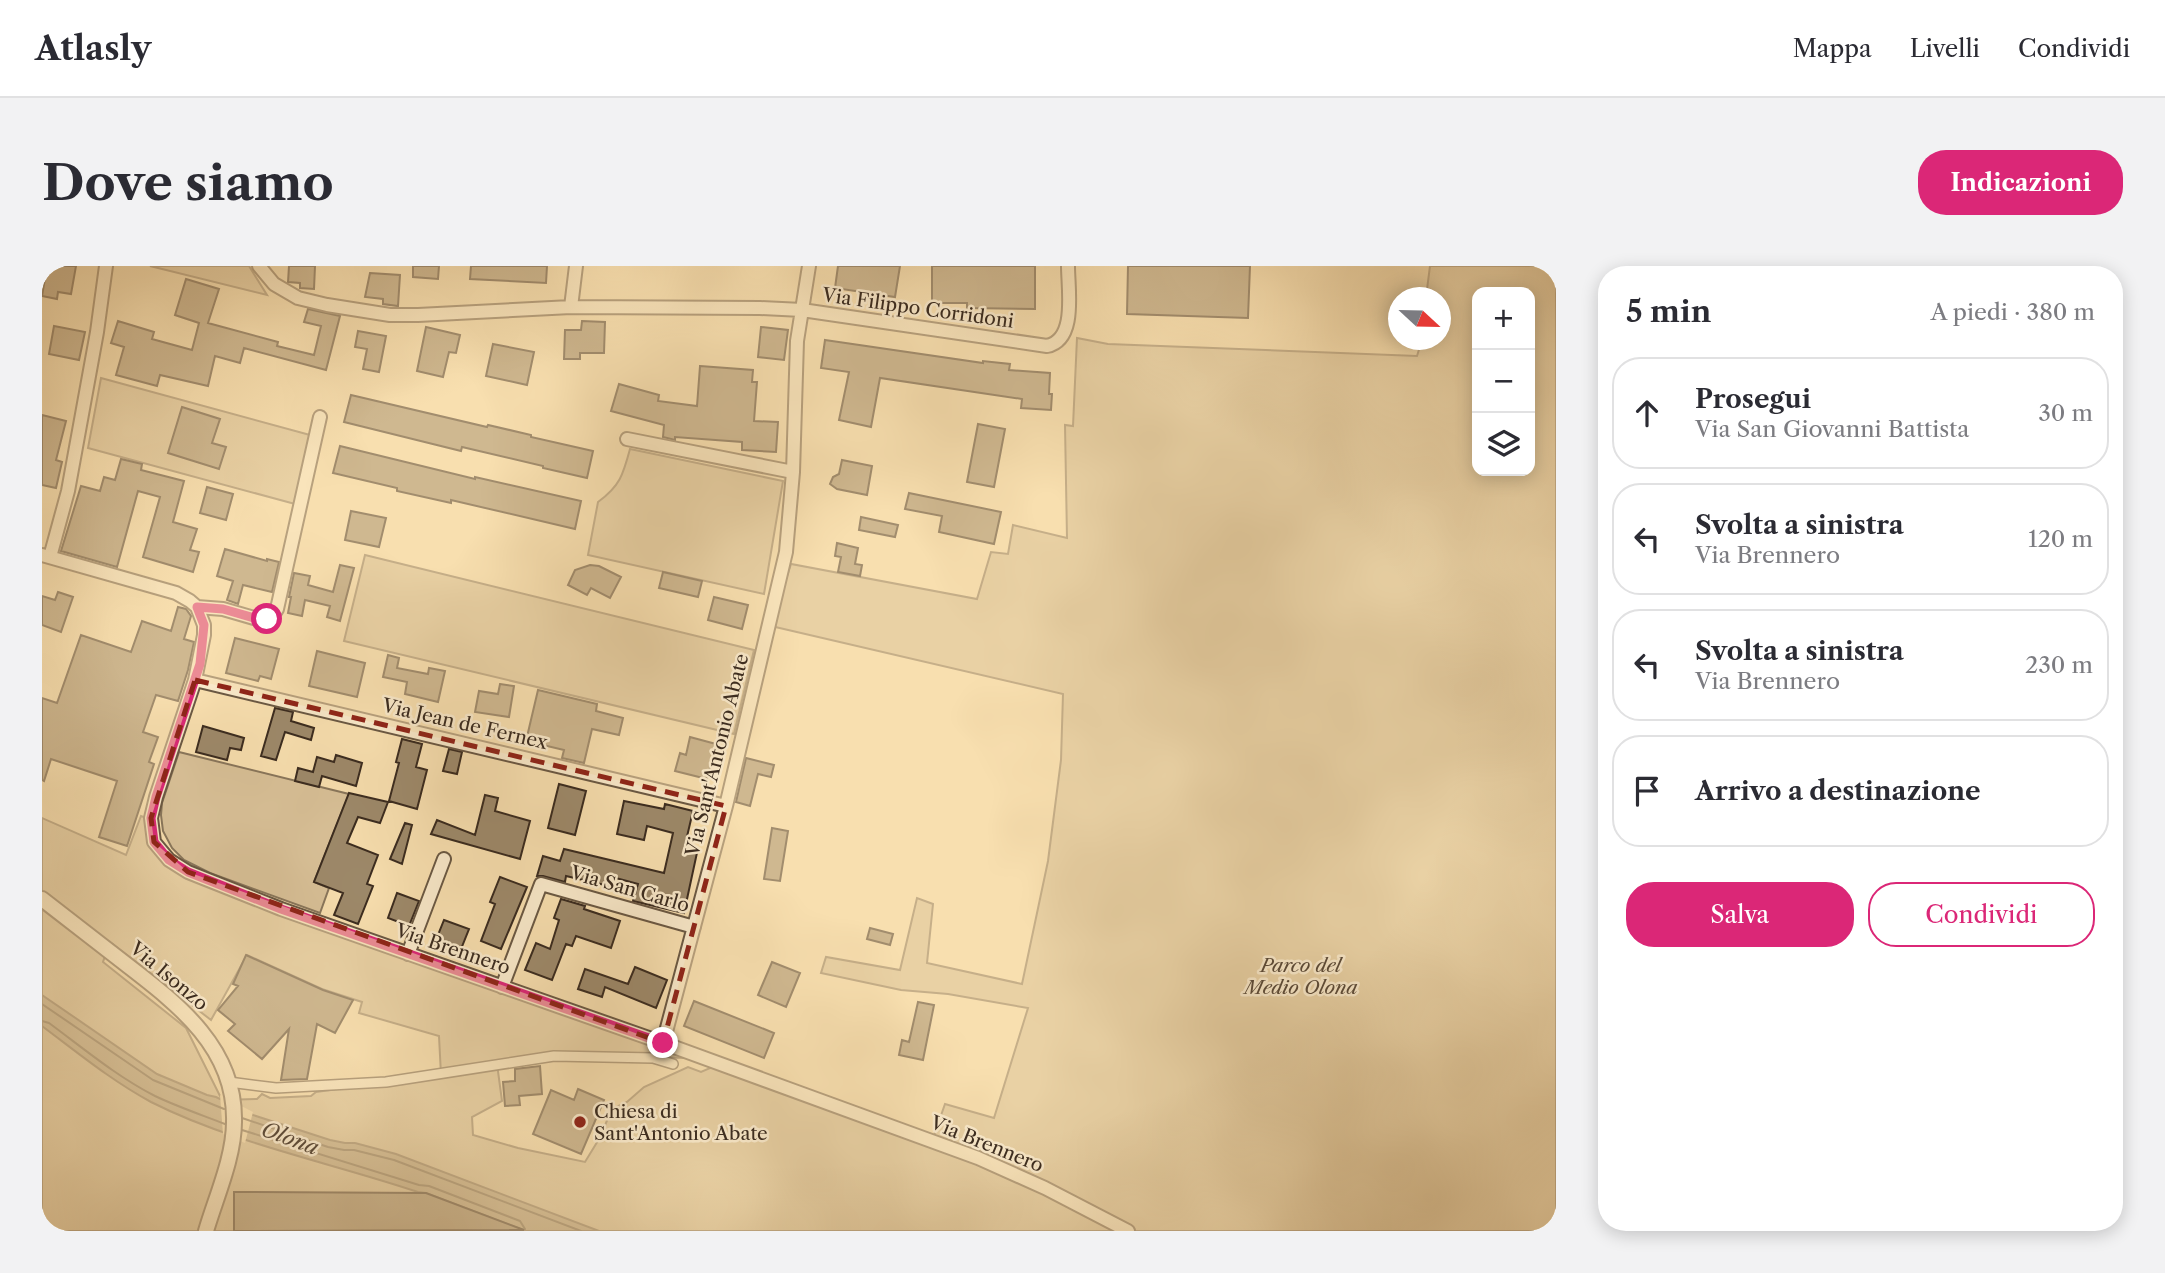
<!DOCTYPE html>
<html lang="it">
<head>
<meta charset="utf-8">
<style>
	:root { --surface:#fff; --page:#f2f2f3; --text:#2b2b33; --muted:#7c7c81; --line:#e1e1e2; --accent:#db2777 }
	body { margin:0; font-family:"Libre Caslon Text",serif; background:var(--page); color:var(--text) }
	.controls { position:absolute; right:21px; top:21px; display:grid; overflow:hidden; border-radius:14px; box-shadow:0 4px 18px #0003 }
	.controls button { width:63px; height:63px; display:grid; place-items:center; padding:0; border:0; border-bottom:2px solid var(--line); background:var(--surface); color:var(--text); font:35px sans-serif }
	.compass { position:absolute; left:1346px; top:21px; width:63px; height:63px; border-radius:50%; background:var(--surface); box-shadow:0 4px 18px #0003; rotate:112deg }
	.stop { position:absolute; width:21px; height:21px; margin:-16px; border:5px solid #db2777; border-radius:50%; background:#fff }
	.stop.end { background:#db2777; border-color:#fff; box-shadow:0 2px 7px #0008 }
	.list { margin:0; padding:0; list-style:none }
	h2 { display:flex; justify-content:space-between; align-items:center; height:91px; margin:0; padding:0 28px; font-size:30px }
	h2 small { font-size:23px; font-weight:400; color:var(--muted) }
	.list li { display:grid; grid-template-columns:46px 1fr auto; gap:21px; align-items:center; box-sizing:border-box; height:112px; margin:0 14px 14px; padding:0 14px; border:2px solid var(--line); border-radius:28px }
	.list b { display:block; font-size:26px; white-space:nowrap }
	.list p { margin:0; font-size:23px; white-space:nowrap; color:var(--muted) }
	.list em { font-size:23px; font-style:normal; color:var(--muted) }
	.actions { display:flex; gap:14px; padding:21px 28px }
	.actions a { flex:1; padding:16px 0; border:2px solid var(--accent); border-radius:28px; text-align:center; font-size:24px; color:var(--accent) }
	.actions .main { background:var(--accent); color:#fff }
	.icon { flex:none; width:38px; height:38px; fill:none; stroke:currentColor; stroke-width:2; stroke-linecap:round; stroke-linejoin:round }
	.map { position:relative; flex:none; width:1514px; height:965px; overflow:hidden; border-radius:28px }
	header { display:flex; align-items:center; gap:42px; box-sizing:border-box; height:98px; padding:0 35px; background:var(--surface); border-bottom:2px solid var(--line) }
	header strong { font-size:33px }
	nav { display:flex; gap:38px; margin-inline-start:auto; font-size:24px }
	.intro { display:flex; align-items:center; justify-content:space-between; box-sizing:border-box; height:168px; padding:0 42px }
	h1 { margin:0; font-size:49px }
	.button { padding:18px 32px; border-radius:28px; background:var(--accent); color:#fff; font-size:24px; font-weight:700 }
	main { display:flex; gap:42px; padding:0 42px }
	aside { flex:1; background:var(--surface); border-radius:28px; box-shadow:0 4px 18px #0003 }
	.map>svg:first-child { display:block }
</style>
</head>
<body>
<header>
<strong>Atlasly</strong>
<nav><a>Mappa</a><a>Livelli</a><a>Condividi</a></nav>
</header>
<div class="intro"><h1>Dove siamo</h1><a class="button">Indicazioni</a></div>
<main>
<div class="map">
<svg width="1514" height="965" viewBox="0 0 1514 965">
	<rect width="100%" height="100%" fill="#f8dfaf"/>
	<filter id="stains"><feTurbulence type="fractalNoise" baseFrequency=".00286" numOctaves="4"/><feColorMatrix values="0 0 0 0 .2 0 0 0 0 .09 0 0 0 0 .02 0 0 0 .5 -.17"/></filter>
	<radialGradient id="worn" r=".72"><stop offset=".6" stop-color="#630" stop-opacity="0"/><stop offset="1" stop-color="#630" stop-opacity=".3"/></radialGradient>
	<path fill="#d8c097" stroke="#89765b" stroke-width="2" fill-rule="evenodd" d="M108 0H207L225 29Z
		M1388 0H1514V965H0V552L84 589 99 550 110 554 112 576 145 607 660 792 556 791 455 798 460 835 430 851 431 869 476 882 543 896 557 873 570 843 585 836 602 821 646 801 659 806 675 799 890 875 903 838 952 852 986 742 906 728 859 724 779 707 784 691 858 704 875 632 891 638 885 697 980 718 1006 595 1019 494 1021 428 729 360 749 298 935 333 949 286 966 288 971 259 1025 272 1023 159 1031 160 1035 72 1066 78 1375 90 1380 74H1398V32L1384 31ZM1435 26H1488V205H1435ZM68 676 169 754 205 689 280 723 320 736 317 747 397 770 399 809 274 826 269 830 228 832 220 828 215 833 180 834 144 762 61 696Z
		M59 112 268 169 253 238 46 182Z
		M588 183 741 215 722 328 546 289 556 236C578 220 581 209 588 183Z
		M323 289 712 384 692 468 302 375Z
		M137 486 307 528 272 616 287 622 278 647 168 607 142 594 130 582 121 565 119 549 120 537Z"/>
	<path fill="#b7a27e" stroke="#857258" stroke-width="2" d="M0 729 115 808 165 829 174 831 211 849 288 874 303 877H313L354 888 557 965H484L384 927 376 926C290 897 190 877 109 836 70 815 36 787 0 760Z"/>
	<path fill="#f8dfaf" d="M178 829 211 846 203 877 181 868Z"/>
	<g fill="none" stroke-linecap="round" stroke-linejoin="round">
		<path stroke="#78664e" stroke-width="2" d="M0 738 111 814 182 843
			M0 755 7 757C41 782 74 810 113 830 136 841 160 849 183 858
			M200 852 286 881 302 884H312L352 894 539 965
			M200 864 377 919 387 920 478 955 483 963"/>
	</g>
	<path fill="#9d896a" stroke="#3a2b1f" stroke-width="2" d="M5 0H34L29 28 16 26 15 33 0 30Z
		M247 0H273L272 23 258 22V17L246 16Z
		M371 0H397L396 13 371 11Z
		M429 0H505L504 17 428 13Z
		M796 0H858L853 31 793 22Z
		M890 0H993V43L925 42V37H890Z
		M1086 0H1208L1206 52 1085 48Z
		M328 7 358 9 356 40 341 38V33L323 31Z
		M144 13 177 23 166 57 236 76 235 80 272 89 279 60 262 56 266 43 298 50 284 104 202 82 198 97 173 90 166 120 118 109 115 120 74 109 82 81 69 77 76 55 112 66 110 73 150 84 157 57 133 49Z
		M540 55 563 56 562 87H538V93H522L523 64H539Z
		M12 60 43 66 37 94 7 88Z
		M384 61 418 69 414 87 407 86 401 111 375 105Z
		M719 61 746 64 742 94 716 91Z
		M316 65 344 70 337 106 321 103 325 83 313 81Z
		M783 74 941 97V95L968 98 967 104 1008 107 1007 128H1010L1009 144 979 142 980 133 838 112 829 161 797 154 807 106 779 102Z
		M451 78 492 86 485 119 444 110Z
		M658 100 711 104 710 116H715L712 155 736 156 734 186 700 184V176L633 171V174L621 171 622 159 569 145 577 118 617 129 616 135 655 140Z
		M309 129 445 161 446 159 489 169V171L551 185 545 212 501 202V200L420 181 419 185 302 156Z
		M140 141 178 153 170 177 184 181 177 203 126 187Z
		M0 149 24 155 14 194 20 196 14 222 0 219Z
		M936 158 963 163 952 221 925 216Z
		M298 180 433 213V211L539 235 533 263 409 234V237L355 225V222L291 207Z
		M79 193 100 198 99 204 142 215 131 256 155 263 148 284 157 286 151 306 101 291 118 231 96 225 75 301 19 285 39 220 58 225 62 211 73 214Z
		M800 194 830 200 825 229 795 223 788 218 791 211 797 208Z
		M165 221 191 228 184 254 158 247Z
		M867 227 959 246 952 278 897 266 900 250 863 243Z
		M309 245 344 252 337 281 303 274Z
		M819 251 856 259 853 271 817 264Z
		M795 277 816 282 813 298 820 299 818 310 796 306 799 291 793 290Z
		M183 283 225 295V293L237 296 230 326 201 319 196 338 185 334 191 315 175 310Z
		M298 299 312 302 298 355 285 351 288 340 263 334 260 350 246 347 249 331H247L252 307 268 310 266 319 291 326Z
		M548 299 557 300 579 311 568 332 549 322 545 329 526 319 533 304Z
		M621 306 660 315 656 331 617 322Z
		M16 326 31 331 19 366 0 359V330L13 334Z
		M672 331 706 339 700 363 666 354Z
		M136 341 144 343 149 350 142 373 152 376 146 404 136 435 114 429 101 466 116 471 107 496 112 498 85 580 57 571 75 515 9 493 2 515 0 514V432L15 437 39 369 89 386 100 355 129 365Z
		M193 372 237 383 229 413 218 410 216 415 184 407Z
		M275 385 323 397 315 431 267 420Z
		M346 389 357 392 355 402 386 408 387 402 403 405 396 436 363 428 365 416 341 411Z
		M458 418 472 420 467 451 433 446 437 425 456 428Z
		M496 424 555 438 554 445 581 452 577 469 550 463 542 497 520 492 522 484 484 475Z
		M233 442 251 446 249 455 272 462 269 474 243 466 234 494 219 490Z
		M161 460 202 472 199 484 188 482 185 494 154 486Z
		M648 471 674 478 665 513 633 505 638 487 644 489Z
		M360 473 380 478 374 501 385 504 375 543 347 535 357 497 354 496Z
		M407 483 420 486 415 508 401 505Z
		M294 489 320 497 314 520 280 510 277 521 253 515 256 502 271 506 275 491 292 496Z
		M704 492 732 499 729 511 716 508 708 540 694 536Z
		M517 518 544 525 533 569 506 562Z
		M307 527 346 536 338 557 316 551 305 577 336 589 325 618 331 620 316 658 292 649 301 627 272 616Z
		M443 529 456 532 453 545 488 555 478 593 389 568 395 554 433 569Z
		M582 535 622 543 623 538 651 545 643 579 656 582 642 647 591 635 596 618 570 611 567 620 524 610 523 616 501 610H495L501 590 518 595 522 583 622 607 631 567 605 560 602 574 575 568Z
		M363 557 370 559 360 598 348 593Z
		M730 562 746 565 738 615 722 613Z
		M458 611 485 621 459 683 439 675 453 638 448 636Z
		M355 627 377 635 367 660 346 652Z
		M519 633 543 640 542 643 578 655 569 682 534 670 530 680 524 678 510 714 483 704 494 677 508 683 517 654 512 652Z
		M402 654 427 663 417 688 392 679Z
		M828 662 851 668 848 679 825 673Z
		M204 689 281 724 311 734 293 767 275 758 265 813 239 814 247 763 220 793 186 765 193 758 176 744 196 720 191 718Z
		M730 696 758 707 744 741 716 729Z
		M593 701 625 714 614 742 563 721 560 731 536 723 543 703 586 718Z
		M652 735 732 767 722 792 642 760Z
		M876 736 892 739 881 794 857 789 860 774 867 776Z
		M498 800 500 828 477 830 478 839 463 840 461 816 473 815V803Z
		M536 823 562 834 539 888 491 868 509 824 532 834Z
		M192 926 384 927 482 964 192 965Z"/>
	<g fill="none" stroke-linecap="round" stroke-linejoin="round">
		<defs>
			<path id="pedestrian" d="M187 816 234 822 344 816 512 790 611 792 631 798"/>
			<path id="minor" d="M217 0 232 18 256 32 285 39 348 49H376L529 41 718 42 760 44 1005 80C1035 74 1026 24 1026 0
				M529 41 534 0
				M585 173 751 206
				M0 289 134 327 148 335 155 341 162 359V369L153 414 114 531 109 552 112 576 127 594 146 606 239 643 621 777 936 892 1003 922 1086 965
				M8 291 26 225 55 66 64 0
				M155 341 181 343 219 354 231 349 235 343 278 151
				M153 414 684 540
				M366 688 402 593
				M460 721 499 618 652 661
				M621 777 684 540 744 286 751 206 755 75 767 0"/>
			<path id="tertiary" d="M0 633C28 655 57 677 85 699 137 739 194 783 192 856 192 891 174 931 164 965"/>
		</defs>
		<use href="#pedestrian" stroke="#6a5843" stroke-width="12"/>
		<use href="#minor" stroke="#6a5843" stroke-width="16"/>
		<use href="#tertiary" stroke="#6a5843" stroke-width="18"/>
		<use href="#pedestrian" stroke="#faeacb" stroke-width="9"/>
		<use href="#minor" stroke="#faeacb" stroke-width="12"/>
		<use href="#tertiary" stroke="#faeacb" stroke-width="14"/>
	</g>
	<g fill="none" stroke-linecap="round" stroke-linejoin="round">
		<path stroke="#db2777" stroke-width="9" d="M225 353 219 354 181 343 155 341 162 359 158 398 114 531 109 552 112 576 127 594 146 606 239 643 621 777"/>
	</g>
	<path d="M0 0H1514V965H0ZM153 414 684 540 621 777 146 606 112 576 109 552Z" fill="#f8dfaf" fill-opacity=".55" fill-rule="evenodd"/>
	<path fill="none" stroke="#8f2418" stroke-width="5" stroke-dasharray="14 9" stroke-linejoin="round" d="M153 414 684 540 621 777 146 606 112 576 109 552Z"/>
	<circle fill="#8f2418" stroke="#faeacb" stroke-width="2.5" cx="538" cy="856" r="7"/>
	<g text-anchor="middle" dominant-baseline="central" stroke-width="5" stroke-linejoin="round" paint-order="stroke">
		<g font-size="19" fill="#3a2b1f" stroke="#faeacb">
			<text transform="translate(876 42) rotate(8)">Via Filippo Corridoni</text>
			<text transform="translate(423 458) rotate(13)">Via Jean de Fernex</text>
			<text transform="translate(675 489) rotate(-76)">Via Sant'Antonio Abate</text>
			<text transform="translate(588 623) rotate(16)">Via San Carlo</text>
			<text transform="translate(411 683) rotate(19)">Via Brennero</text>
			<text transform="translate(127 710) rotate(40)">Via Isonzo</text>
			<text transform="translate(945 878) rotate(22)">Via Brennero</text>
		</g>
		<g font-size="19" font-style="italic" fill="#5a4937" stroke="#faeacb">
			<text x="1259" y="699">Parco del<tspan x="1259" dy="22">Medio Olona</tspan></text>
		</g>
		<g font-size="19" fill="#3a2b1f" stroke="#faeacb" text-anchor="start">
			<text x="552" y="845">Chiesa di<tspan x="552" dy="22">Sant'Antonio Abate</tspan></text>
		</g>
		<g font-size="21" font-style="italic" fill="#604f3c" stroke="#faeacb">
			<text transform="translate(248 872) rotate(20)">Olona</text>
		</g>
	</g>
	<rect width="100%" height="100%" filter="url(#stains)"/>
	<rect width="100%" height="100%" fill="url(#worn)"/>
</svg>
<div class="controls">
<button>+</button>
<button>−</button>
<button><svg class="icon" aria-label="layers" viewBox="0 0 24 24"><path d="M12 4l9 5-9 5-9-5zM3 14l9 5 9-5"/></svg></button>
</div>
<svg class="compass" viewBox="-18 -18 36 36"><path d="M0-13l5 13h-10z" fill="#e53935"/><path d="M0 13l5-13h-10z" fill="#7c7c81"/></svg>
<div class="stop" style="left:225px;top:353px"></div>
<div class="stop end" style="left:621px;top:777px"></div>
</div>
<aside>
<h2>5 min<small>A piedi · 380 m</small></h2>
<ul class="list">
<li><svg class="icon" aria-label="ahead" viewBox="0 0 24 24"><path d="M12 20V5M6 11l6-6 6 6"/></svg><div><b>Prosegui</b><p>Via San Giovanni Battista</p></div><em>30 m</em></li>
<li><svg class="icon" aria-label="left" viewBox="0 0 24 24"><path d="M17 20v-9H6M10 6l-5 5 5 5"/></svg><div><b>Svolta a sinistra</b><p>Via Brennero</p></div><em>120 m</em></li>
<li><svg class="icon" aria-label="left" viewBox="0 0 24 24"><path d="M17 20v-9H6M10 6l-5 5 5 5"/></svg><div><b>Svolta a sinistra</b><p>Via Brennero</p></div><em>230 m</em></li>
<li><svg class="icon" aria-label="arrive" viewBox="0 0 24 24"><path d="M6 21V4h12l-3 4 3 4H6"/></svg><div><b>Arrivo a destinazione</b></div></li>
</ul>
<div class="actions"><a class="main">Salva</a><a>Condividi</a></div>
</aside>
</main>
</body>
</html>
